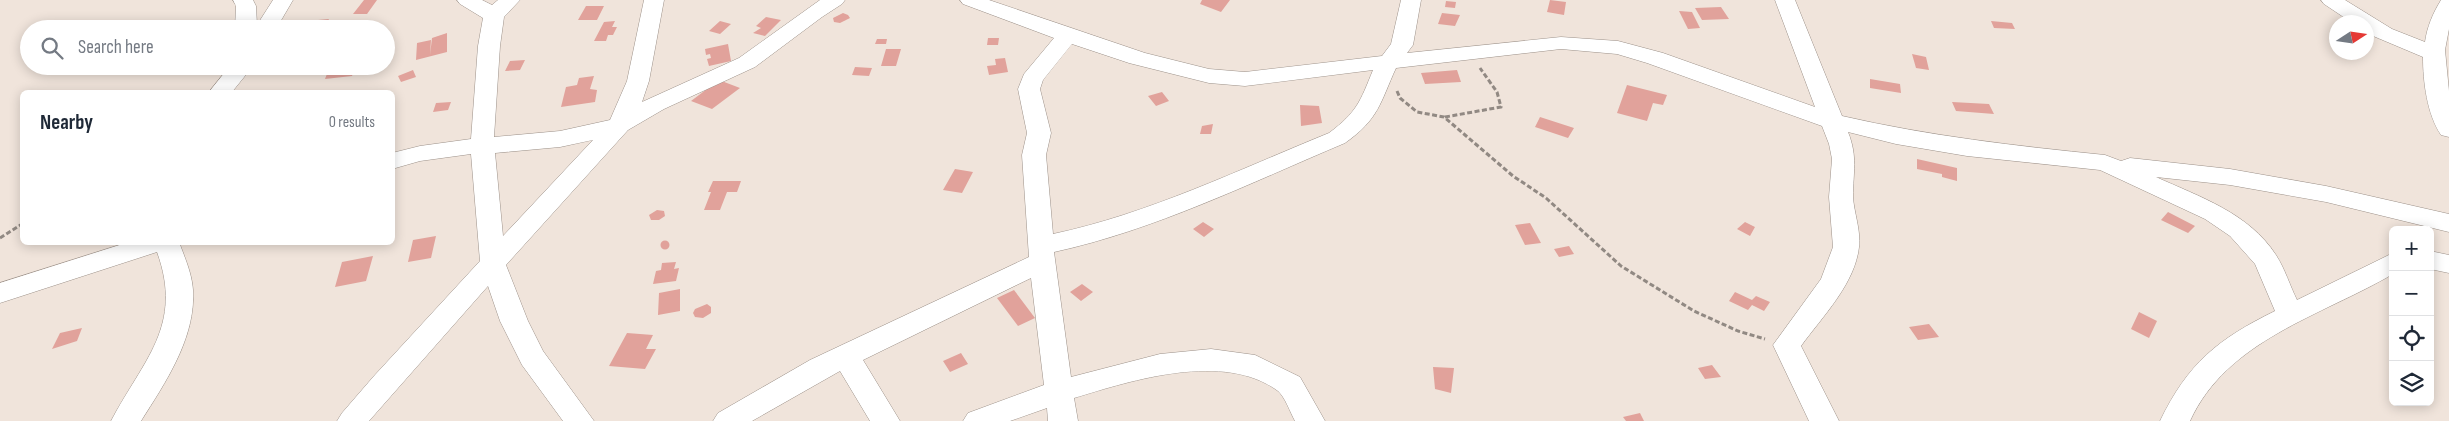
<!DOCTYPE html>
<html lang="en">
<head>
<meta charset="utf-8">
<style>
	:root { --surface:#fff; --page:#f2f2f3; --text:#1f2937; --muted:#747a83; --line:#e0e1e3 }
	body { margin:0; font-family:"Sofia Sans Condensed",sans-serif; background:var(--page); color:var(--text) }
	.controls { position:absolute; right:15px; bottom:15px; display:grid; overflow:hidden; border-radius:8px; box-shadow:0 2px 12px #0003 }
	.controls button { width:45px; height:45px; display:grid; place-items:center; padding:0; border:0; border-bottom:1px solid var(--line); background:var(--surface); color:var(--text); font:25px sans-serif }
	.compass { position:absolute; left:2329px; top:15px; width:45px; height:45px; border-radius:50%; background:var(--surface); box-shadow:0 2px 12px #0003; rotate:78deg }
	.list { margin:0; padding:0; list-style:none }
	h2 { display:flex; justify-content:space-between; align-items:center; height:65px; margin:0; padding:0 20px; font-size:21px }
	h2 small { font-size:16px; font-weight:400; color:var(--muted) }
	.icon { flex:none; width:28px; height:28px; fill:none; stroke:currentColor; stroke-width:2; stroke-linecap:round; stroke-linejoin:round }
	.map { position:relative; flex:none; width:2449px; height:421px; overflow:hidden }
	.search { position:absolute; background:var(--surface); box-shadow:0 2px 12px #0003; left:20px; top:20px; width:375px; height:55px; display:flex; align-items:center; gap:12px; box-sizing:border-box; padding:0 18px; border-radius:28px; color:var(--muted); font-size:19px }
	.panel { position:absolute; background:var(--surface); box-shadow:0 2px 12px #0003; left:20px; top:90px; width:375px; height:155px; border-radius:8px }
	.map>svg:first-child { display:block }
</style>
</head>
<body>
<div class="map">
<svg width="2449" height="421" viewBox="0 0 2449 421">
	<rect width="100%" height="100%" fill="#f0e4db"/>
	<path fill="#e1a29b" d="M364 0H377L367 14H353Z
		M1202 0H1230L1221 12 1200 4Z
		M1550 0 1566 2 1564 15 1547 12Z
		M1446 1 1456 2 1455 8 1445 7Z
		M586 6H604L597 20H578Z
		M1721 7 1729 19 1702 20 1695 8Z
		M1679 11 1692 12 1700 28 1688 29Z
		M843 13 848 15 850 18 840 23 834 22 833 18Z
		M1442 13 1460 15 1455 26 1438 24Z
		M766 17 781 20 765 36 753 33 761 28 756 26Z
		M329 19 325 26 311 27 318 20Z
		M615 21 612 27H617L613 35H608L606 41H594L604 22Z
		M720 21 731 24 720 34 709 31Z
		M1991 21 2012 23 2015 29 1994 28Z
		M308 24V27L311 26 309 28 294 29 295 25Z
		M447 33V52L416 60 417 43 431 40 430 55 432 38Z
		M988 38H999L998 45H987Z
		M877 39H887L886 44H875Z
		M728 44 731 61 709 66 707 59 711 58 710 54 706 55 705 49Z
		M886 49H901L896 66H881Z
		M1912 54 1926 57 1929 70 1916 68Z
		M1005 58 1008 72 989 75 987 66 996 65 995 59Z
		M525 60 520 70 505 71 510 61Z
		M330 66H356L352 76 325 79Z
		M855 67 872 68 869 76 852 75Z
		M413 70 416 77 401 82 398 76Z
		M1457 70 1461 82 1425 84 1421 73Z
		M594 76 590 89 597 90 595 102 561 107 566 87 577 85 579 78Z
		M1870 79 1900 84 1901 93 1870 88Z
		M719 80 740 88 712 109 691 101Z
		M1627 85 1667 95 1663 105 1653 103 1647 121 1617 113Z
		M1162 92 1169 101 1156 106 1148 96Z
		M451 102 448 110 433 112 436 103Z
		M1952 102 1989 104 1994 114 1956 111Z
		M1300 105 1319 106 1322 123 1301 126Z
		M1540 117 1574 128 1568 138 1535 127Z
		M1213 124 1211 134H1200L1202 126Z
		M1917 159 1957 168V181L1942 177V174L1917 169Z
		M955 169 973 172 962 193 943 190Z
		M713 181H741L737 192H727L720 210H704L711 192H708Z
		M657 210 664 211 665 216 659 220H651L649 215Z
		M2168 212 2195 226 2188 233 2161 220Z
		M1203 222 1214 229 1204 237 1193 229Z
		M1745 222 1755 227 1750 236 1737 229Z
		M1530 223 1541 243 1525 245 1515 225Z
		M436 236 431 258 408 262 413 240Z
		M660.5 245a4.5 4.5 0 1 1 9 0a4.5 4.5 0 1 1-9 0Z
		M1569 246 1574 254 1559 257 1554 249Z
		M373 256 366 281 335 287 342 262Z
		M676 262 674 269 679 268 676 281 653 284 656 271 661 270 662 263Z
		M1082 284 1093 292 1081 301 1070 292Z
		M680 289V311L658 315 659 293Z
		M1014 290 1035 318 1018 326 997 298Z
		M1735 292 1752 300 1756 296 1770 302 1764 311 1752 305 1748 310 1729 301Z
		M707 304 711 307V313L703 318 695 317 693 313 695 309Z
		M2139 312 2157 321 2149 338 2131 329Z
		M1929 324 1939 337 1918 340 1909 327Z
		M82 328 77 341 52 349 60 333Z
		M627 333 653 335 646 349H656L645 369 609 366Z
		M961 353 968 364 950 372 943 361Z
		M1712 365 1721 377 1705 379 1698 368Z
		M1433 367 1454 368 1451 393 1435 389Z
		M1640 413 1644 421H1626L1623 417Z"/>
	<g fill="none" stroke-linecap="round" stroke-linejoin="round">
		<defs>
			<path id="minor" d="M233 0H253L256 6 257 25 273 0H293L276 29H235L236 6Z
				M457 0H482L492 5 498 0H520L504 17 500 46 494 137 560 131 610 120 627 81 644 0H664L649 81 642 102 739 58 820 0H845L842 4 822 17 755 67 664 109 628 130 506 265 528 321 543 351 594 421H563L522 365 500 321 488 286 369 421H337L342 413 374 376 480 261 471 154 420 161 392 169V153L420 146 471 139 478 46 483 18 460 4ZM593 140 503 236 495 153 560 147Z
				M960 0H989L1145 53 1209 69 1245 72 1382 56 1391 44 1401 0H1421L1413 45 1407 53 1561 37 1618 41 1663 53 1815 107 1775 0H1795L1842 116C1929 136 2016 146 2105 155L2121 161 2130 158 2230 169 2326 186 2449 214V232L2326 202 2230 185 2156 177C2200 197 2249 213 2276 255 2285 269 2290 286 2297 300L2393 253V274C2321 316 2227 340 2190 421H2160C2188 363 2218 339 2275 311L2255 264 2230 236 2205 219 2100 170 1967 156 1896 144 1848 132C1858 157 1853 172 1853 197 1854 213 1861 230 1859 247 1855 284 1822 317 1801 346L1839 421H1809L1773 345 1821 279 1833 247 1829 197 1832 159 1829 144 1822 126 1647 63 1617 54 1561 49 1396 68C1380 103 1379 119 1345 143 1250 183 1155 230 1054 252L1071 377 1160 354 1211 349 1255 355 1300 377 1325 421H1295C1290 412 1285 397 1278 391 1224 351 1133 380 1074 398L1078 421H1048L1047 408 1010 421H963L968 413 1044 385 1031 278 863 360 900 421H870L840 371 752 421H713L718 413 810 360 1029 257 1022 155 1027 133 1018 89 1024 74 1054 38 963 4ZM1072 44 1129 63 1209 83 1245 86 1373 70C1360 102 1357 112 1329 133 1238 170 1148 214 1053 234L1046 155 1051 133 1040 89 1043 80Z
				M2321 0H2345L2392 29 2425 42C2427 27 2433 13 2441 0H2449V29L2445 50 2449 91V137L2441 135C2427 114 2423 82 2423 57L2366 33V22H2351L2324 4Z
				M230 66H253L232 92H209Z
				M129 242H179C185 258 192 274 193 290 196 338 165 383 141 421H111C143 360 184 326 157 252L0 303V283Z
				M2430 251 2449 255V273L2430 269Z"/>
		</defs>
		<use href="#minor" stroke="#9c9189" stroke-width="1"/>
		<path stroke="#918983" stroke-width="3" stroke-dasharray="5 2.5" stroke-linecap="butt" d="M1397 91 1400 98 1417 112 1444 117 1513 176 1546 198 1621 266 1694 311 1738 331 1765 339
			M1445 117 1501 107 1497 92 1480 68
			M0 238 22 224"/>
		<use href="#minor" fill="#fff" fill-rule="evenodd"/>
	</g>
</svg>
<div class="controls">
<button>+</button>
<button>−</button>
<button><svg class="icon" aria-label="locate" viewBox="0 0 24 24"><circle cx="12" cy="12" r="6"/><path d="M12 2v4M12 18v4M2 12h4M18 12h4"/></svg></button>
<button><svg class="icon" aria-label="layers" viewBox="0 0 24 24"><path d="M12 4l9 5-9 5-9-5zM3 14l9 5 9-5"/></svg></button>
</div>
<svg class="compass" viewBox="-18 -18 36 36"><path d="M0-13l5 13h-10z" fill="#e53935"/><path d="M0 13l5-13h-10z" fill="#747a83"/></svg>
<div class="search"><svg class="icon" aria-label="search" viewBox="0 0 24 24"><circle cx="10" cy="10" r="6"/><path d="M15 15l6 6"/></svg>Search here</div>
<section class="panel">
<h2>Nearby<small>0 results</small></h2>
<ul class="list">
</ul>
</section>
</div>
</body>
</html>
